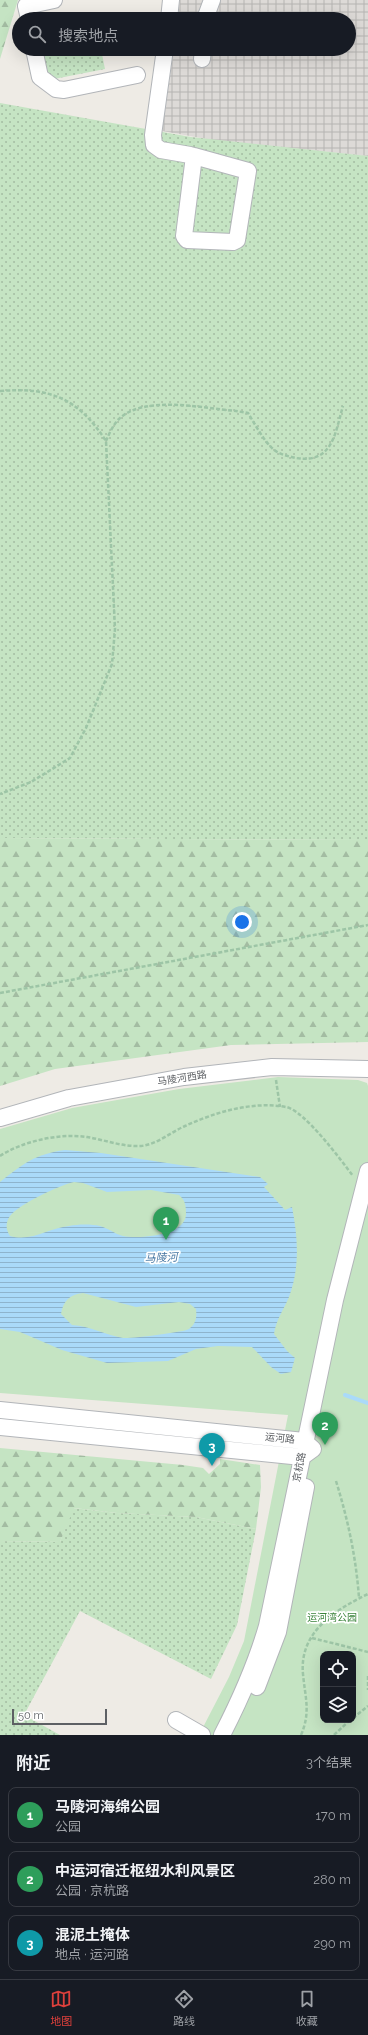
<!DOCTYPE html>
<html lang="zh">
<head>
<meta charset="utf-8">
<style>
	:root { --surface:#171b24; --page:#20242c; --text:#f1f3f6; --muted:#9ea1a6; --line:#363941; --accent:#dd403c }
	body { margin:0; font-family:Raleway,"Noto Sans SC",sans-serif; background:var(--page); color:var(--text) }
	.controls { position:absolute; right:12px; bottom:12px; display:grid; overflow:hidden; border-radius:8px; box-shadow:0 4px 16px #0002 }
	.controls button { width:36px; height:36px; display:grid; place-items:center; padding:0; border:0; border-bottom:1px solid var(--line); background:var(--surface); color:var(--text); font:20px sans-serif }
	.scale { position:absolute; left:12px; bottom:10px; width:95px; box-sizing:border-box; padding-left:4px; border:2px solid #5d6064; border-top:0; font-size:11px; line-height:14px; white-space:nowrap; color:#5d6064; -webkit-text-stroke:3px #fff; paint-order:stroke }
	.you { position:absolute; left:242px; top:922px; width:14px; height:14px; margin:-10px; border:3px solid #fff; border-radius:50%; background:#1a73e8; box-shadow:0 0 0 6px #1a73e833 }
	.badge { display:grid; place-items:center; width:26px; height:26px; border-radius:50%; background:var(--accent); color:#fff; font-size:13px; font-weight:700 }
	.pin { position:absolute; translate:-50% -33px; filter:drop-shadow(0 1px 2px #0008) }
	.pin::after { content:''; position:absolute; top:21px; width:14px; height:12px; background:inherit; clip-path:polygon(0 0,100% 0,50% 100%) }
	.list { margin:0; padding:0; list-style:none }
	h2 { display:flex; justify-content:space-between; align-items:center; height:52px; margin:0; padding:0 16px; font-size:17px }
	h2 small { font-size:13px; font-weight:400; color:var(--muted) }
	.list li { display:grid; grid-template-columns:26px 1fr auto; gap:12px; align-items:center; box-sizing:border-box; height:56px; margin:0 8px 8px; padding:0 8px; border:1px solid var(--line); border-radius:8px }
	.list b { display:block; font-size:15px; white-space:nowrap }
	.list p { margin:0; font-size:13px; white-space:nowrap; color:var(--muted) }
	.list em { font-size:13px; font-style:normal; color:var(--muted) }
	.icon { flex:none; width:22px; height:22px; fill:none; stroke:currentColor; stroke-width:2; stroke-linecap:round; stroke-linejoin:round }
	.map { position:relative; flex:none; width:368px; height:1735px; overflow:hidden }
	.search { position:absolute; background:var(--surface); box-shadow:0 4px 16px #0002; left:12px; right:12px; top:12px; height:44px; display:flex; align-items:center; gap:10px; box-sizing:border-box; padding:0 14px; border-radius:22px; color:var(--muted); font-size:15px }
	.sheet { height:244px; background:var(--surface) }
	nav { display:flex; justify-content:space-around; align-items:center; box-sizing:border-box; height:56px; border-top:1px solid var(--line); background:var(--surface); font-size:11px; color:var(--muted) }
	nav a { display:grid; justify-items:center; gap:2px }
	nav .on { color:var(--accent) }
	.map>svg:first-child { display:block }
</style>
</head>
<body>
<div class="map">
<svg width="368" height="1735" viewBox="0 0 368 1735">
	<defs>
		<pattern id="industrial-grid" width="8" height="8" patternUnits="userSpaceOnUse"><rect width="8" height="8" fill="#dddad7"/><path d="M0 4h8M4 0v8" fill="none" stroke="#b6b4b2"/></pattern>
		<pattern id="grass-dots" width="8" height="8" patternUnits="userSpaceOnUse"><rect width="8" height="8" fill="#c5e4c3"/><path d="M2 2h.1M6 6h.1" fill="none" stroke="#a3bca2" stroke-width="1.8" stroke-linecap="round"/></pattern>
		<pattern id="forest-firs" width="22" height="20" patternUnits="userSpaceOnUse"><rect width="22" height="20" fill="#c5e4c3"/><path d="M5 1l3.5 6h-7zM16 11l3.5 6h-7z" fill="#a3bca2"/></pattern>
		<pattern id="water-rules" width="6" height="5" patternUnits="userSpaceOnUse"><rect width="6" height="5" fill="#aadaf9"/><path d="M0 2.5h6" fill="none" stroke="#8eb4cd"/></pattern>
	</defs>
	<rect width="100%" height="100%" fill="#eeebe5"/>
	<path fill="url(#industrial-grid)" d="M180 0H368V156L212 140 162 131 174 49H349V19H178Z"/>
	<path fill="url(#grass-dots)" d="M41 49H101L105 69 54 79 48 78Z
		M0 103 191 137 368 156V840L0 838Z
		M73 1508 117 1513 196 1517 256 1529 237 1625 211 1679 80 1611 24 1715 60 1735H0V1541L60 1542Z"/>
	<path fill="url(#forest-firs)" d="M0 0H18L0 59Z
		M0 838 368 840V1042L231 1045 55 1069 0 1086Z
		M0 1448 183 1465 203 1468 209 1474 220 1464V1459L260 1465 261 1487 256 1529 196 1517 117 1513 74 1508 60 1542 0 1541Z"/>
	<path fill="#c5e4c3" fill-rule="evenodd" d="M278 1077 358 1080 367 1083 368 1086V1735H199L229 1677 244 1641 288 1415 0 1393V1129L72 1108 179 1089ZM323 1654H353V1720H323Z"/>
	<path fill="url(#water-rules)" fill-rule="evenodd" d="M65 1150 101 1153 260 1177 268 1184 264 1187 285 1210 292 1207C298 1237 300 1268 289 1297 284 1309 276 1320 274 1334L287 1351 295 1358 291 1372 281 1374 271 1367 252 1347 218 1346 196 1349 168 1361 107 1363 62 1350 20 1332 0 1329V1182C23 1164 35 1154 65 1150ZM74 1182 83 1183 107 1192 151 1190 179 1195C185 1200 186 1205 186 1214 186 1236 139 1239 123 1236 115 1234 108 1228 100 1226 92 1224 78 1224 69 1226 49 1228 32 1242 10 1236 6 1230 5 1223 10 1216 19 1204 60 1185 74 1182ZM83 1293 136 1307 179 1302 190 1304 196 1309C197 1317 196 1324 189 1329 185 1332 130 1339 123 1338 105 1335 90 1326 72 1325L61 1314C63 1301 70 1294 83 1293Z"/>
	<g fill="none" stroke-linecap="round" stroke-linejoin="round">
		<path stroke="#aadaf9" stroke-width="4" d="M345 1395 368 1403"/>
		<defs>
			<path id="minor" d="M29 19 26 6 54 0
				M169 19 171 0
				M205 19 212 0
				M34 49 40 77 56 89 64 90 137 75
				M165 49 153 135 154 145 161 150 190 155 194 156 248 171 237 240 233 242 187 240 184 236 194 156
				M202 59 203 49
				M0 1118 69 1098 184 1077 272 1067 368 1069
				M0 1410 304 1441 313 1449 302 1457 0 1427
				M257 1687 278 1632 306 1487
				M176 1720 202 1735
				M222 1735C240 1700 256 1664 267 1626L335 1300 368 1171"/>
		</defs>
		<use href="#minor" stroke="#b2b5b9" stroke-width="18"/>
		<path stroke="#9dc5a6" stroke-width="2.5" stroke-dasharray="4 2" stroke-linecap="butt" d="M0 391C50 387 78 398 106 441L115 629 112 664 86 728 70 758 31 782 0 794
			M106 441C109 434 113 425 119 419 143 395 203 408 236 411L248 413C255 424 262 438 271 447 277 454 287 456 296 458 333 464 335 433 343 406
			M0 993 368 925
			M276 1080 280 1107
			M0 1156C23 1141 60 1133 87 1137 105 1140 123 1147 141 1146 158 1144 171 1132 185 1126 216 1112 252 1101 286 1107 304 1110 341 1160 353 1176
			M336 1481C348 1520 356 1557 359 1598
			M312 1638 368 1652
			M368 1676V1690
			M353 1718 368 1706
			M301 1735C311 1712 305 1697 303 1674 299 1632 335 1610 368 1594
			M334 1735 350 1720"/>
		<use href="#minor" stroke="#fff" stroke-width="16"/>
	</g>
	<g text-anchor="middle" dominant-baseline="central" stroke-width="3.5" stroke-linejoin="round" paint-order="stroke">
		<g font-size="10" fill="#5d6064" stroke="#fff">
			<text transform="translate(182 1078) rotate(-9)">马陵河西路</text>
			<text transform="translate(280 1438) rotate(6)">运河路</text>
			<text transform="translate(299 1467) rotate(-79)">京杭路</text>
		</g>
		<g font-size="10" fill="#3c843c" stroke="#fff">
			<text x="332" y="1617">运河湾公园</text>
		</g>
		<g font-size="11" font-style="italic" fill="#4576a2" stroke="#fff">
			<text transform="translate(161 1258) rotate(-3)">马陵河</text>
		</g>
	</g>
</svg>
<div class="controls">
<button><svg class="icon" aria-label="locate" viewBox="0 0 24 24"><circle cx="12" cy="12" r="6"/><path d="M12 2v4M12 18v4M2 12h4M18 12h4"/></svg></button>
<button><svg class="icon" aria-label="layers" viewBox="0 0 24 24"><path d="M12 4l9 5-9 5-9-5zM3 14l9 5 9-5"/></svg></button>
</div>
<div class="scale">50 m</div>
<div class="you"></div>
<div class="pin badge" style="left:166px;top:1240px;background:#2e9e5b">1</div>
<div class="pin badge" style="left:325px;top:1445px;background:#2e9e5b">2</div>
<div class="pin badge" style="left:212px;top:1466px;background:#0f9aa8">3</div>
<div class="search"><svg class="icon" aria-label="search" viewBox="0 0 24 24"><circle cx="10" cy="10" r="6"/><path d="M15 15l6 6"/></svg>搜索地点</div>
</div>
<section class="sheet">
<h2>附近<small>3个结果</small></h2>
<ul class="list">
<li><span class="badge" style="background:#2e9e5b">1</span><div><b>马陵河海绵公园</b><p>公园</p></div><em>170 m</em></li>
<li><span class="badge" style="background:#2e9e5b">2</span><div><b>中运河宿迁枢纽水利风景区</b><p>公园 · 京杭路</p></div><em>280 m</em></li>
<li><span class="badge" style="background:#0f9aa8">3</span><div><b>混泥土掩体</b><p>地点 · 运河路</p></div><em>290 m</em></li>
</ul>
</section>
<nav>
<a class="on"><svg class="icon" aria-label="map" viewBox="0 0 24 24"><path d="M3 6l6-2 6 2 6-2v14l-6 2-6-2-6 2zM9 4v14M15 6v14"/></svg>地图</a>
<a><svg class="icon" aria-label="directions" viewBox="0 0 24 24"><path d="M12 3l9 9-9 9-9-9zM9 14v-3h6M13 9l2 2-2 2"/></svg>路线</a>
<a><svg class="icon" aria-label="saved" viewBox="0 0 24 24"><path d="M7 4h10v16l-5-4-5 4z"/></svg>收藏</a>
</nav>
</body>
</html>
